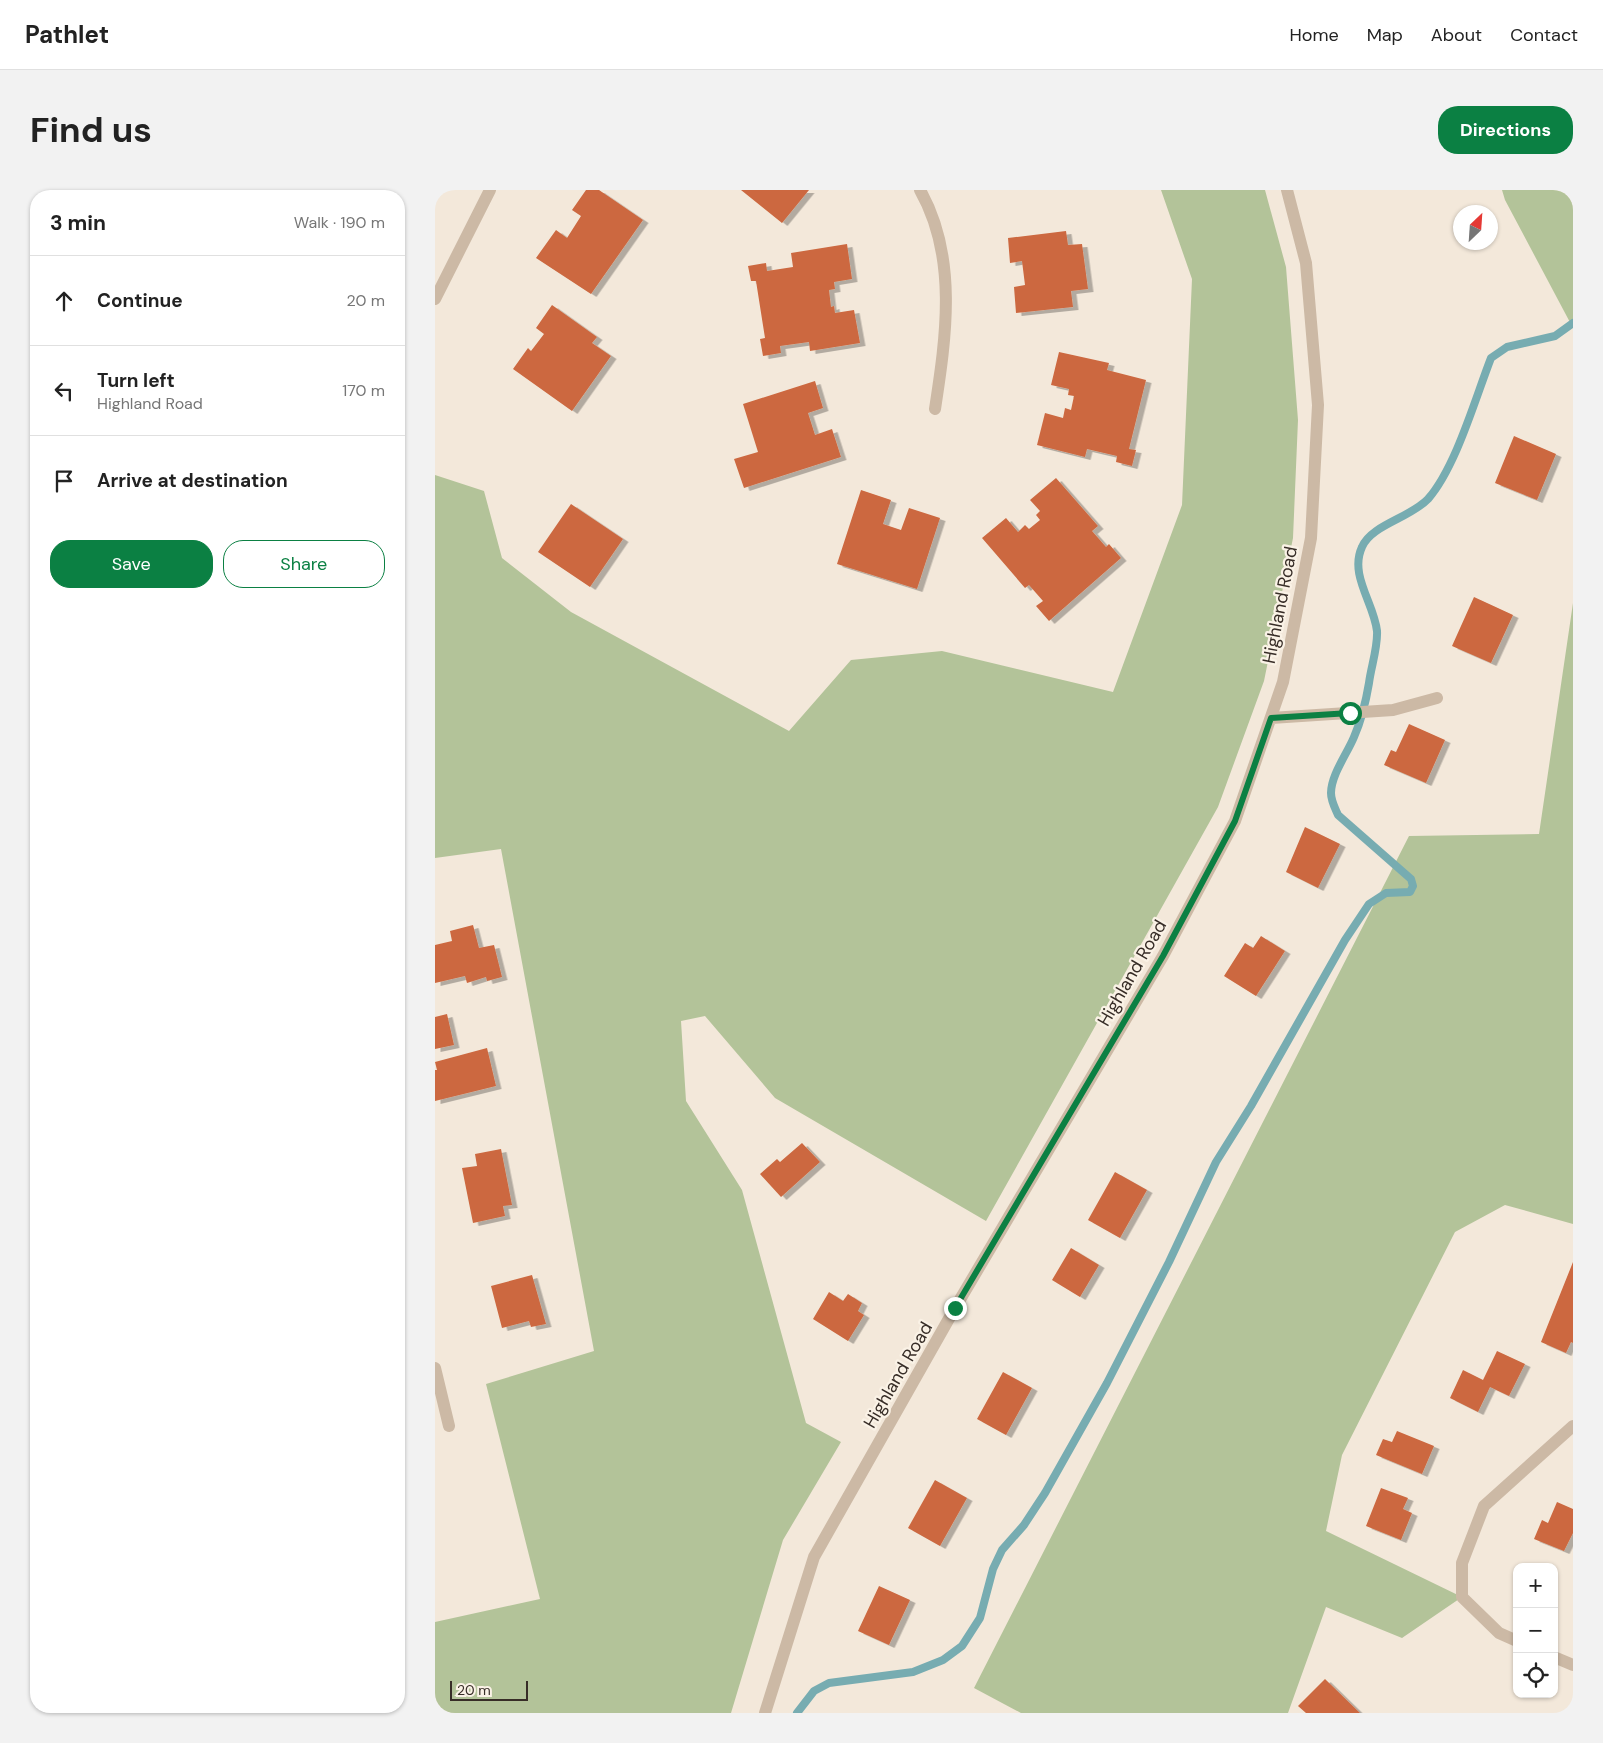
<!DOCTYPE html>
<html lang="en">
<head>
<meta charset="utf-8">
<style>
	:root { --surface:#fff; --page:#f2f2f2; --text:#222; --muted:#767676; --line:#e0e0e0; --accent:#0b8043 }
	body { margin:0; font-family:"DM Sans",sans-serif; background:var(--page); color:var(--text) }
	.controls { position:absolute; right:15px; bottom:15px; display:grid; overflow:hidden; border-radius:10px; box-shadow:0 1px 4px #0004 }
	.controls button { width:45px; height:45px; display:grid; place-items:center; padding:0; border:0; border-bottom:1px solid var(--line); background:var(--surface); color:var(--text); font:25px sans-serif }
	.compass { position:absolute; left:1018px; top:15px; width:45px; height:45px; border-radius:50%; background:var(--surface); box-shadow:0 1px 4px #0004; rotate:25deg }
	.scale { position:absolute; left:15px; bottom:12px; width:78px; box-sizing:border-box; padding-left:5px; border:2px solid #372d27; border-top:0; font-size:14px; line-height:18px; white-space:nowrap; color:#372d27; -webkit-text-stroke:4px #faf2e6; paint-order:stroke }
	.stop { position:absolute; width:15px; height:15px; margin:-11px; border:4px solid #0b8043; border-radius:50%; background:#fff }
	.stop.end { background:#0b8043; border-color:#fff; box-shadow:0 1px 5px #0008 }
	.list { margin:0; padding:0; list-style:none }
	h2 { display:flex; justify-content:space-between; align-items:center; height:65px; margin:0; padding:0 20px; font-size:21px }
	h2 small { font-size:16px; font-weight:400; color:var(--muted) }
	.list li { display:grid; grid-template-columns:32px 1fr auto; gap:15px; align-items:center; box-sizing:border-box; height:90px; padding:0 20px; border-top:1px solid var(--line) }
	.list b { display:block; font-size:19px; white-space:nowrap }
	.list p { margin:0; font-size:16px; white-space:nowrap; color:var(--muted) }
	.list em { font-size:16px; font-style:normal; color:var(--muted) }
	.actions { display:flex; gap:10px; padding:15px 20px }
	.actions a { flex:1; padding:11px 0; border:1px solid var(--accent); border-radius:20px; text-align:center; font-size:18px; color:var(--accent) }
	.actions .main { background:var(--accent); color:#fff }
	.icon { flex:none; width:28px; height:28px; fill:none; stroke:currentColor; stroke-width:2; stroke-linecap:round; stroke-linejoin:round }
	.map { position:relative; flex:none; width:1138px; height:1523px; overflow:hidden; border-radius:20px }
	header { display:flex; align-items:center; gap:30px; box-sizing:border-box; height:70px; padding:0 25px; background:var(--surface); border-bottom:1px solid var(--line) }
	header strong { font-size:24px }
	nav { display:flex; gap:28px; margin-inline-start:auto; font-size:18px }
	.intro { display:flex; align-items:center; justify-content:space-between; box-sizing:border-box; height:120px; padding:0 30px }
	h1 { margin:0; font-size:35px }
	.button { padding:12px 22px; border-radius:20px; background:var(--accent); color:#fff; font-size:18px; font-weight:700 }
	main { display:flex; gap:30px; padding:0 30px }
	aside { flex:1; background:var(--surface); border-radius:20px; box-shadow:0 1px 4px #0004 }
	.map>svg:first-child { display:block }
</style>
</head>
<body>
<header>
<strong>Pathlet</strong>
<nav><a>Home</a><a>Map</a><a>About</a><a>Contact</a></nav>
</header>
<div class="intro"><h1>Find us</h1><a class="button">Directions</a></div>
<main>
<aside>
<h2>3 min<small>Walk · 190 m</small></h2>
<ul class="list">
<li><svg class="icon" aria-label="ahead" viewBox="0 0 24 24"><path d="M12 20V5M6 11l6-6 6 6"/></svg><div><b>Continue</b></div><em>20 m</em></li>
<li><svg class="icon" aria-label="left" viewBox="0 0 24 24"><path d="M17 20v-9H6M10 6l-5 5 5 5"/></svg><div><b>Turn left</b><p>Highland Road</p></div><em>170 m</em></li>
<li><svg class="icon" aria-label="arrive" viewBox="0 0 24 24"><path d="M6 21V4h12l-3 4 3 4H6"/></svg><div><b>Arrive at destination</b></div></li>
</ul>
<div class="actions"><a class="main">Save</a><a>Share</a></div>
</aside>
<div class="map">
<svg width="1138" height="1523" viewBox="0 0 1138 1523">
	<defs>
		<filter id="shadow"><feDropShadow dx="5.5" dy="3" stdDeviation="0" flood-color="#0004"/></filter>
	</defs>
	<rect width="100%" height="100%" fill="#f3e8da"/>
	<path fill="#b3c399" d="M726 0H830L851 77 863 230 858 348 829 491 783 617 551 1031 340 908 270 826 246 831 251 911 307 1000 371 1233 406 1252 348 1350 296 1523H0V1432L105 1409 51 1194 159 1161 66 659 0 668V285L49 301 67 368 136 422 354 541 416 470 507 461 678 502 747 315 757 89Z
		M1067 0H1138V138L1070 10Z
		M1138 413V1034L1070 1015 1020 1042 907 1265 891 1341 1027 1407 967 1448 891 1417 853 1523H586L539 1498 974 646 1104 644Z"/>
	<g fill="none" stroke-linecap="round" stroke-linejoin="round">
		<path stroke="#77acb1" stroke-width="8" d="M362 1523 379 1501 394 1493 478 1482 508 1470 527 1456 545 1428 558 1379 567 1360 589 1335 610 1303 672 1193 734 1072 781 972 816 916 910 750 934 714 951 703 975 702 978 696 976 689 903 625C900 618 896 611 896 603 896 585 912 564 919 547 926 531 931 511 934 493 936 477 943 457 942 441 939 413 914 385 927 357 936 335 975 328 993 309 1021 277 1040 209 1056 168L1072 157 1120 146 1138 133"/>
	</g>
	<path fill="#cc683f" filter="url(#shadow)" d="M151 0H164L208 30 156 104 101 68 121 40 132 48 146 26 137 20Z
		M306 0H374L347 33Z
		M631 41 633 55 647 54 653 99 636 101 638 117 581 123 579 97 590 95 587 71 575 73 573 48Z
		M412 54 417 89 399 92 400 99 394 100 396 117 399 116 400 123 419 120 425 153 375 161 374 152 345 156 346 163 328 166 325 149 330 148 321 91H316L313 76 331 73 332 81 358 77 356 63Z
		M117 115 162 147 157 153 176 166 137 221 78 179 93 158 96 161 109 144 101 138Z
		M624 162 674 173 672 180 711 190 694 259 701 260 697 276 681 272 682 266 652 259 650 267 602 255 610 223 628 228 630 218 636 220 639 206 633 205 634 199 616 195Z
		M380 191 388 218 373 223 380 245 397 239 406 267 309 298 299 269 323 262 308 214Z
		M1079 246 1121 264 1102 310 1060 293Z
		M621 288 663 336 657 341 671 357 674 354 686 368 614 431 601 416 608 411 594 395 590 398 547 348 571 328 583 342 590 335 594 339 605 330 601 325 605 321 595 310Z
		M426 300 456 310 448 334 466 340 474 318 505 328 482 399 402 374Z
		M136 314 188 349 155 397 103 362Z
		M1039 407 1078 425 1056 473 1017 456Z
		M974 534 1010 550 991 593 949 575 956 560 961 562Z
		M870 637 905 654 883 698 851 682Z
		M38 735 44 758 59 755 67 787 52 791 51 787 32 793 30 786 0 793V755L17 751 15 741Z
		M826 746 850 761 821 806 789 786 810 753 818 758Z
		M12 824 19 855 0 859V827Z
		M52 858 61 896 0 911V880H2L0 872Z
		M367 953 385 972 346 1007 325 984 342 969 345 972Z
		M66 959 77 1015 68 1016 70 1026 38 1033 27 978 42 976 40 964Z
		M680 982 712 1000 685 1048 653 1030Z
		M636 1058 664 1075 645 1107 617 1090Z
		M1138 1072V1153L1136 1152 1131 1163 1106 1152Z
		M97 1085 111 1134 96 1137 94 1131 67 1138 56 1096Z
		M394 1102 408 1111 413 1104 427 1113 423 1121 429 1125 413 1151 378 1129Z
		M1062 1161 1090 1174 1074 1206 1055 1197 1043 1222 1015 1208 1028 1180 1048 1190Z
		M568 1182 597 1198 571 1245 542 1229Z
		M962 1241 999 1256 987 1284 941 1265 948 1249 957 1252Z
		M500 1290 532 1308 505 1356 473 1338Z
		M946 1298 973 1308 968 1319 977 1323 966 1350 931 1336Z
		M1122 1312 1138 1319V1343L1129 1361 1099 1349 1107 1330 1113 1333Z
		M444 1396 475 1410 454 1455 423 1441Z
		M890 1489 925 1523H871L863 1516Z"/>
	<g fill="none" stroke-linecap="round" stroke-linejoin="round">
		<path stroke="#ccb9a5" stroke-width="12" d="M485 0C523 67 511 147 500 219
			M0 109 55 0
			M836 528 958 520 1002 508
			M0 1178 14 1236
			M1082 1451 1064 1443 1027 1407V1373L1049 1316 1138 1236
			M1119 1467 1138 1475
			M330 1523 379 1367 520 1118 728 766 800 631 848 492 876 348 883 215 871 73 852 0"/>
	</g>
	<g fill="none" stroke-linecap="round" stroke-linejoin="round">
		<path stroke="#0b8043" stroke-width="6" d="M520 1118 728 766 800 631 836 528 915 523"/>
	</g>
	<g text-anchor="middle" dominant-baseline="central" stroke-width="4.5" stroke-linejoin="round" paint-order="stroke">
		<g font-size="18" fill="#372d27" stroke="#faf2e6">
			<text transform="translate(845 415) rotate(-79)">Highland Road</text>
			<text transform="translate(697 783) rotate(-60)">Highland Road</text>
			<text transform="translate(463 1185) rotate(-60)">Highland Road</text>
		</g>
	</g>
</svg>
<div class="controls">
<button>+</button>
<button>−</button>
<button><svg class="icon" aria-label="locate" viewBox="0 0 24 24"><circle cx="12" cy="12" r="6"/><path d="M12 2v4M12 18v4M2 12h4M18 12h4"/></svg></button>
</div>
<svg class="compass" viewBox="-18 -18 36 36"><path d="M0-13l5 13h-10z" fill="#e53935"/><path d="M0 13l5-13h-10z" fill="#767676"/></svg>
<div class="scale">20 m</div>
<div class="stop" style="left:915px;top:523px"></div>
<div class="stop end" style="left:520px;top:1118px"></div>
</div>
</main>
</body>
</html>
